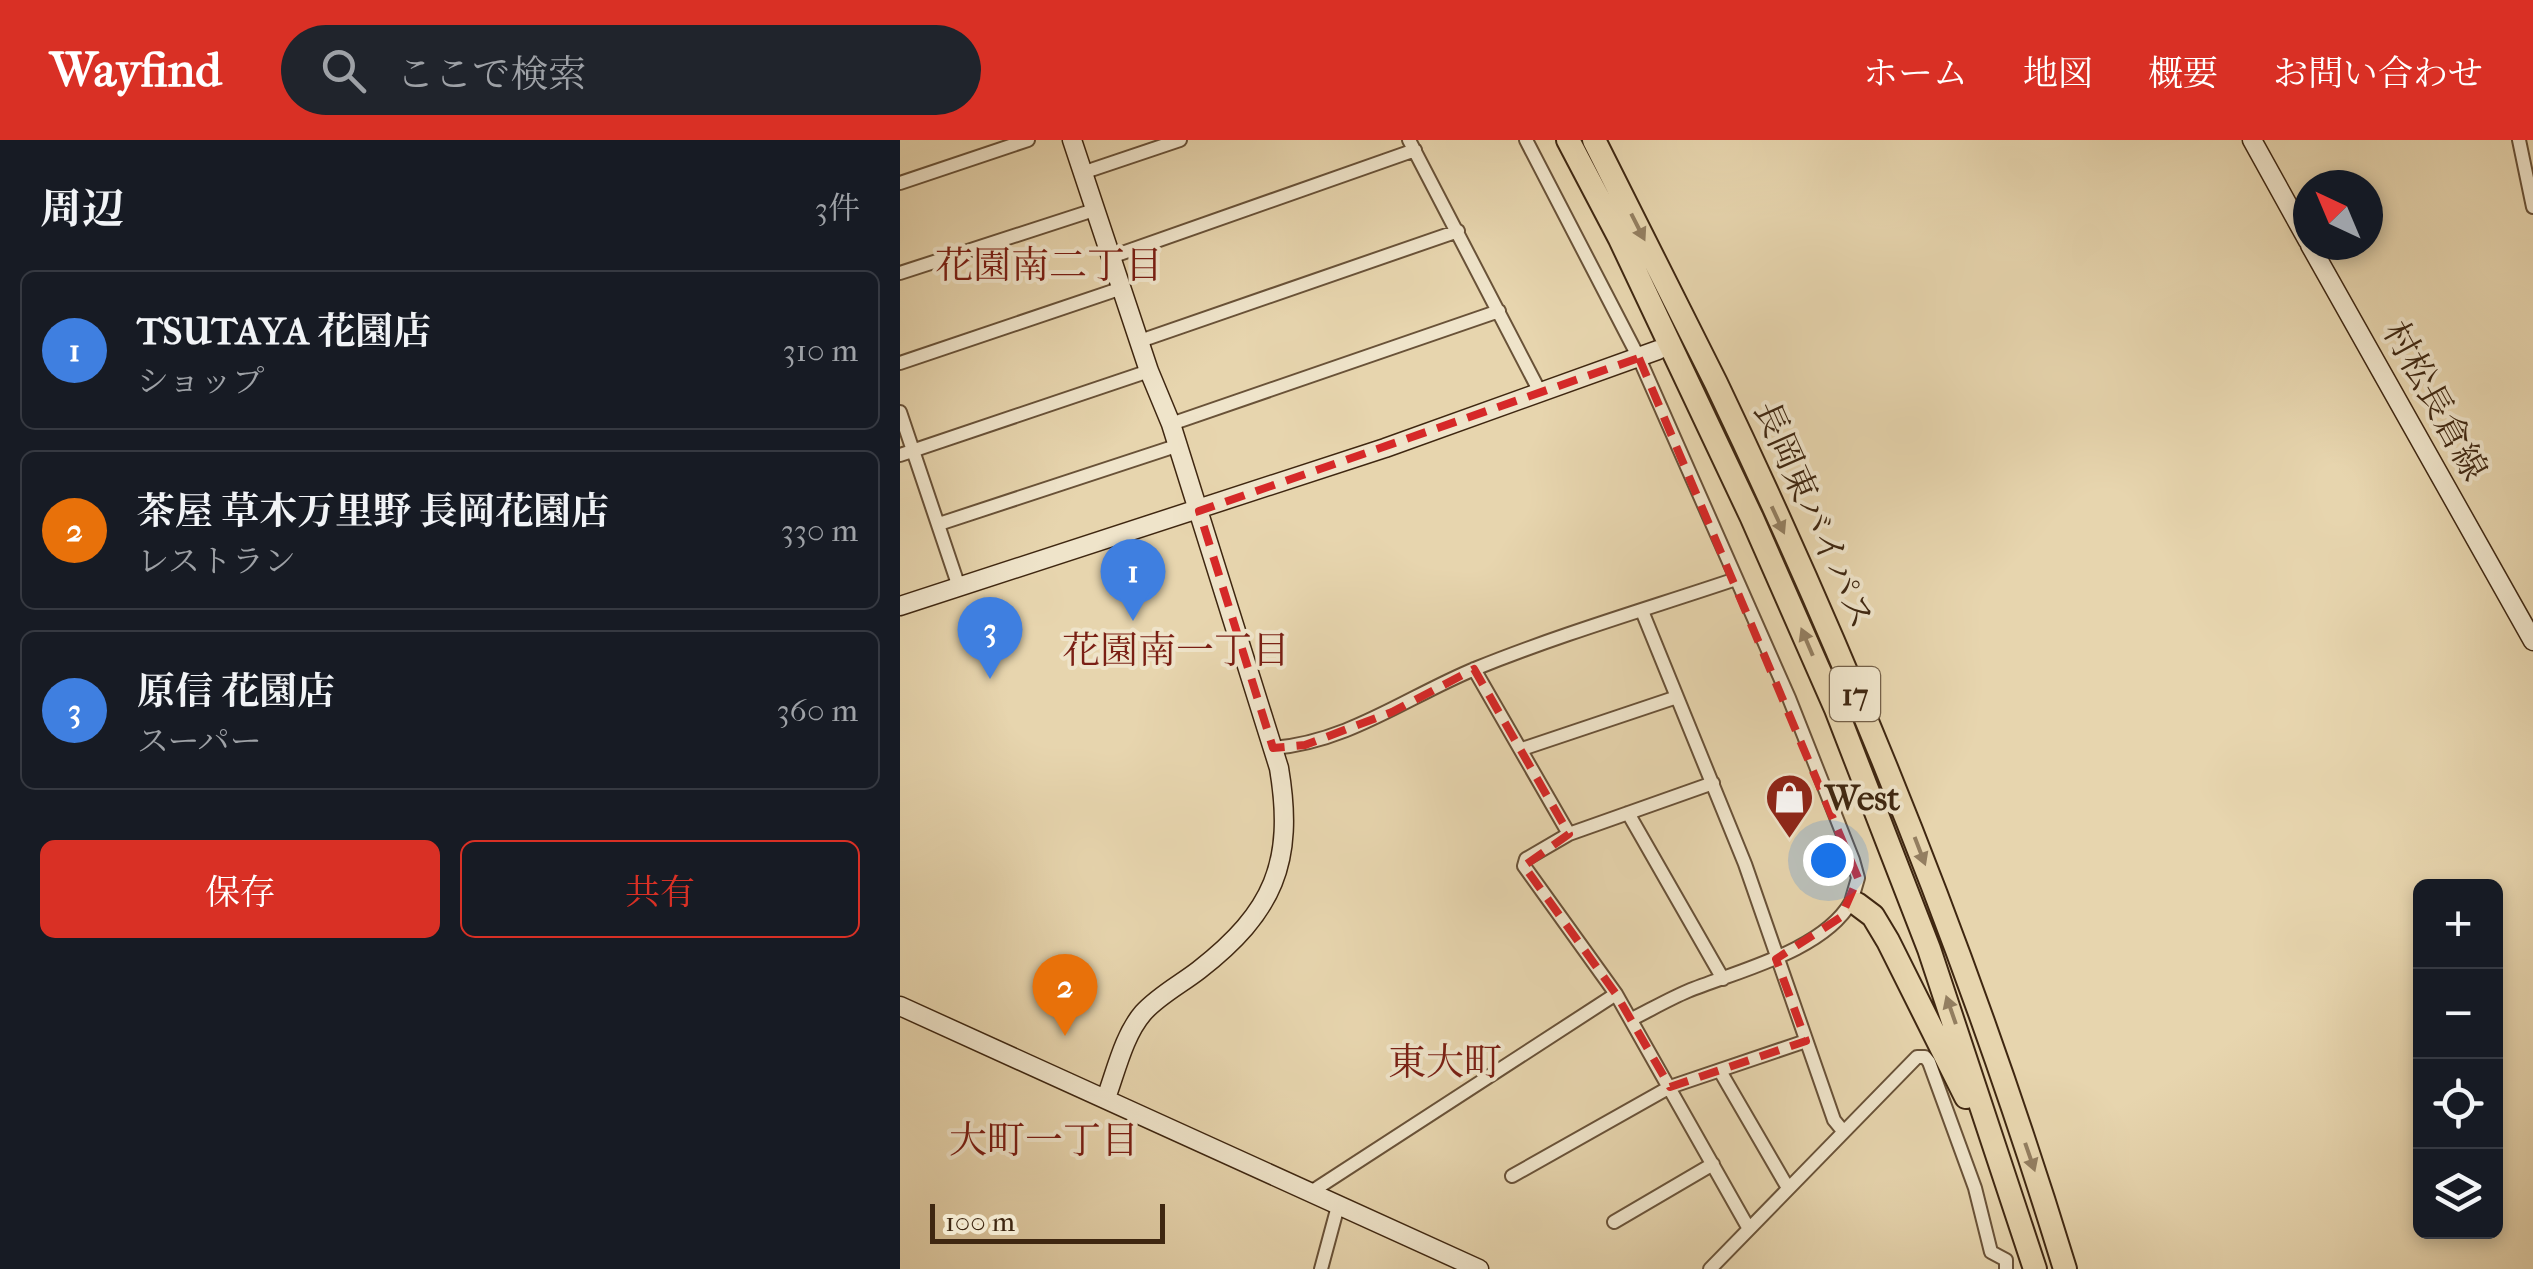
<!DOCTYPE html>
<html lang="ja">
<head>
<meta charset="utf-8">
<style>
	:root { --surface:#171b24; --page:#20242c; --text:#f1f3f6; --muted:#9ea1a6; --line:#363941; --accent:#d93025 }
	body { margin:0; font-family:"IM FELL French Canon","Noto Serif JP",serif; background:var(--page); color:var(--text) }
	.controls { position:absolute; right:30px; bottom:30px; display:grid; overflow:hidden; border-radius:15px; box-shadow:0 5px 15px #0003 }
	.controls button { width:90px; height:90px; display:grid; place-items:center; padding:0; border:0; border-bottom:2px solid var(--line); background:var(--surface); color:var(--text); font:50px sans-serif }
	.compass { position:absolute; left:1393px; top:30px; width:90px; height:90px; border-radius:50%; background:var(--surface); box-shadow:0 5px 15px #0003; rotate:316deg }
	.scale { position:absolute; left:30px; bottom:25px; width:235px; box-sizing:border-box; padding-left:10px; border:5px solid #3f2711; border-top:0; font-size:28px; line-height:35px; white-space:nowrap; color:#3f2711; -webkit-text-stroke:8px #efe4ca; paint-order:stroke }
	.you { position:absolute; left:928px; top:720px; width:35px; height:35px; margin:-25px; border:8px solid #fff; border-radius:50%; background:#1a73e8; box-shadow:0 0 0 15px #1a73e833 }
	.badge { display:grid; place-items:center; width:65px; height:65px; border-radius:50%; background:var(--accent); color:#fff; font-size:32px; font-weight:700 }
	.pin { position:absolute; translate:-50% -82px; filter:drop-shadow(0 2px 5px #0008) }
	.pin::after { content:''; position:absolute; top:52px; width:35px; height:30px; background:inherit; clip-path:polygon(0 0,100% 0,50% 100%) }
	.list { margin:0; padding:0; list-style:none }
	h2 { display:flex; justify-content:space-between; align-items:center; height:130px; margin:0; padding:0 40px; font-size:42px }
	h2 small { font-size:32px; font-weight:400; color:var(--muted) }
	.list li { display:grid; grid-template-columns:65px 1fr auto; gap:30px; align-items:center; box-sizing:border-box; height:160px; margin:0 20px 20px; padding:0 20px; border:2px solid var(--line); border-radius:15px }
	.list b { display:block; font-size:38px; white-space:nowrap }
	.list p { margin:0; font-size:32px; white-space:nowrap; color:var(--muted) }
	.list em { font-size:32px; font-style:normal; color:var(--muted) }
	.actions { display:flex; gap:20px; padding:30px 40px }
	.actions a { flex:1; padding:22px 0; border:2px solid var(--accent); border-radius:15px; text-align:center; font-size:35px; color:var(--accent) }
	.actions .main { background:var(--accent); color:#fff }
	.icon { flex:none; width:55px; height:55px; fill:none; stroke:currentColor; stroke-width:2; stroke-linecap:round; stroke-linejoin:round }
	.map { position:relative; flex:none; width:1633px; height:1129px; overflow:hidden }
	header { display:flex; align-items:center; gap:60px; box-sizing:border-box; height:140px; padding:0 50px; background:var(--accent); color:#fff }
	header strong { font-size:48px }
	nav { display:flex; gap:55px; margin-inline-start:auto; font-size:35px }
	.search { width:700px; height:90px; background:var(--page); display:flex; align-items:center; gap:25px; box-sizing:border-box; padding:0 35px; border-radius:55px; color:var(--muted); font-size:38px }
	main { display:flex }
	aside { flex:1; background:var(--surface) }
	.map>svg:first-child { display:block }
</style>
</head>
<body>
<header>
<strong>Wayfind</strong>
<div class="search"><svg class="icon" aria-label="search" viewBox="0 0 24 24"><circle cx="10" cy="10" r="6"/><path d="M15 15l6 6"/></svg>ここで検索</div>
<nav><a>ホーム</a><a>地図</a><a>概要</a><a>お問い合わせ</a></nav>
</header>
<main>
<aside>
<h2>周辺<small>3件</small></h2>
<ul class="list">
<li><span class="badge" style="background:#3f7fe0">1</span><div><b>TSUTAYA 花園店</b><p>ショップ</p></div><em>310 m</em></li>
<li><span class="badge" style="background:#e8710a">2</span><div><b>茶屋 草木万里野 長岡花園店</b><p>レストラン</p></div><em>330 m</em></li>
<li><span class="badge" style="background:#3f7fe0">3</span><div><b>原信 花園店</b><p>スーパー</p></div><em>360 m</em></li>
</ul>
<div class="actions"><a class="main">保存</a><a>共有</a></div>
</aside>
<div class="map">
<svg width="1633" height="1129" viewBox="0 0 1633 1129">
	<rect width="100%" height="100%" fill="#e7d5ae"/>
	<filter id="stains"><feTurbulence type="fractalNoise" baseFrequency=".002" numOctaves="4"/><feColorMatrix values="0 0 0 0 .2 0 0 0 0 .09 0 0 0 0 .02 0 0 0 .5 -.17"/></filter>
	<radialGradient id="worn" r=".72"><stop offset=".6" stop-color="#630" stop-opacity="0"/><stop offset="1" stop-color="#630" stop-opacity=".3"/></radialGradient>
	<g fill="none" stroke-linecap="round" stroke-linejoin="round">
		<defs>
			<path id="street" d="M509 0 641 254
				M626 0 739 218 889 558 953 720 958 738 951 762 955 763
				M1619 0 1633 67
				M182 33 280 0
				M0 43 128 0
				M211 117 515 10
				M0 133 194 70
				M240 201 558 91
				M0 223 222 148
				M0 272 59 447
				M271 284 599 171
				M0 315 249 231
				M39 384 276 306
				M742 471 845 724 934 980 943 991
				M574 529 669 694
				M373 608C449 602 508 556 577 528 661 494 750 468 836 439
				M622 609 777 557
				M813 643 669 694 626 719 624 726 716 854 849 1089
				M728 673 823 839
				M732 879C750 870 769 859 788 851 837 831 923 811 951 762
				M820 931 888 1048
				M612 1036 770 947 906 901
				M411 1052 716 854
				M714 1082 813 1024
				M421 1129 438 1066
				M810 1129 1017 917H1025L1029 922 1075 1048 1091 1112 1106 1120V1129"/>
			<path id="secondary" d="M172 0 249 231 271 284 379 628C395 723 373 772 299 830 281 844 258 856 243 873 224 895 216 931 206 958
				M1352 0 1408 101
				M1410 105 1633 501
				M0 466 485 308 758 210
				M0 866 579 1129"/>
			<path id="highway" d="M668 0 720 99 852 378 936 569 1029 809 1135 1129
				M694 0C734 81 776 162 816 243 953 530 1072 825 1165 1129
				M957 764 973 776 988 801 1066 957"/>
		</defs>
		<use href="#street" stroke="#695238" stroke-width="16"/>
		<use href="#secondary" stroke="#3f2711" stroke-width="21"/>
		<use href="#highway" stroke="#3f2711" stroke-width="26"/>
		<use href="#street" stroke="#efe4ca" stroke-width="12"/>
		<use href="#secondary" stroke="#efe4ca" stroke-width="18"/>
		<use href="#highway" stroke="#e7d5ae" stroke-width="22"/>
	</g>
	<defs><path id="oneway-solid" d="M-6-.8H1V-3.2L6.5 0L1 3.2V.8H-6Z" transform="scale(2.5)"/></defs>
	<g fill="#937e60">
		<use href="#oneway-solid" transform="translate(738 87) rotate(63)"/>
		<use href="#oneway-solid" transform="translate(878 380) rotate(65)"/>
		<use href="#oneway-solid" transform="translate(907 502) rotate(-113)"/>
		<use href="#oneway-solid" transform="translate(1020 711) rotate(69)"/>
		<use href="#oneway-solid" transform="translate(1051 870) rotate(-109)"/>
		<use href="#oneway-solid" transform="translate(1130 1017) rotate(71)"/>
	</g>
	<path fill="none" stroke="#d62828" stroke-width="8" stroke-dasharray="20 12" stroke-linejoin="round" d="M739 218 958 738 941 777 876 819 906 901 770 947 716 854 624 726 669 694 574 529 492 572 405 605 373 608 299 371Z"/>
	<defs>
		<symbol id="shop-pin" viewBox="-11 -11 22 30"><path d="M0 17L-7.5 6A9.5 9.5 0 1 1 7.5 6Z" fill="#8f2418" stroke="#efe4ca"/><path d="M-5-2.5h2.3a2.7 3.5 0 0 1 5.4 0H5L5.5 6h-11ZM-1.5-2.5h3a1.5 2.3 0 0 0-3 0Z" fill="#fff"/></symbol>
	</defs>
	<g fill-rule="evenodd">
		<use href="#shop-pin" x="862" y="630" width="55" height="75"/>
	</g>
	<g text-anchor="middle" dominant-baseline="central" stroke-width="8" stroke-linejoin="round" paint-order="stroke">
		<rect fill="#efe4ca" stroke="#746048" stroke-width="2.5" x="930" y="527" width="50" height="54" rx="8"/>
		<g font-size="32" font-weight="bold" fill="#3f2711">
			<text x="955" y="554">17</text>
		</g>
		<g font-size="35" fill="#3f2711" stroke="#efe4ca">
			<text transform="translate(1535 261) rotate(61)">村松長倉線</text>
			<text transform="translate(914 375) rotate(66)">長岡東バイパス</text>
		</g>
		<g font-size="35" font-weight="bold" fill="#3f2711" stroke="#efe4ca" text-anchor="start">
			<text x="925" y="658">West</text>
		</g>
		<g font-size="38" fill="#7a1f14" stroke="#efe4ca">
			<text x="149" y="125">花園南二丁目</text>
			<text x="276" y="510">花園南一丁目</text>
			<text x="545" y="922">東大町</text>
			<text x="144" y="1000">大町一丁目</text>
		</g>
	</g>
	<rect width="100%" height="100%" filter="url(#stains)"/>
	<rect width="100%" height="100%" fill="url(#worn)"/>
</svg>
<div class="controls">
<button>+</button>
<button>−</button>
<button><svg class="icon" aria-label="locate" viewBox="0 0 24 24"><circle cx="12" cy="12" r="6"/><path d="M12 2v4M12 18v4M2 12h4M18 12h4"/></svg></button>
<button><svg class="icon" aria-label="layers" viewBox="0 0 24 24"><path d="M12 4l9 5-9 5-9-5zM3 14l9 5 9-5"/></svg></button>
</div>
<svg class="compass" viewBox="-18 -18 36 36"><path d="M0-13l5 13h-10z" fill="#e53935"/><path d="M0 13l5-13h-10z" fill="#9ea1a6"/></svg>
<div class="scale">100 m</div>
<div class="you"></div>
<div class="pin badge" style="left:233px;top:481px;background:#3f7fe0">1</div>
<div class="pin badge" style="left:165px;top:896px;background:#e8710a">2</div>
<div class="pin badge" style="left:90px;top:539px;background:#3f7fe0">3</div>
</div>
</main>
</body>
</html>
